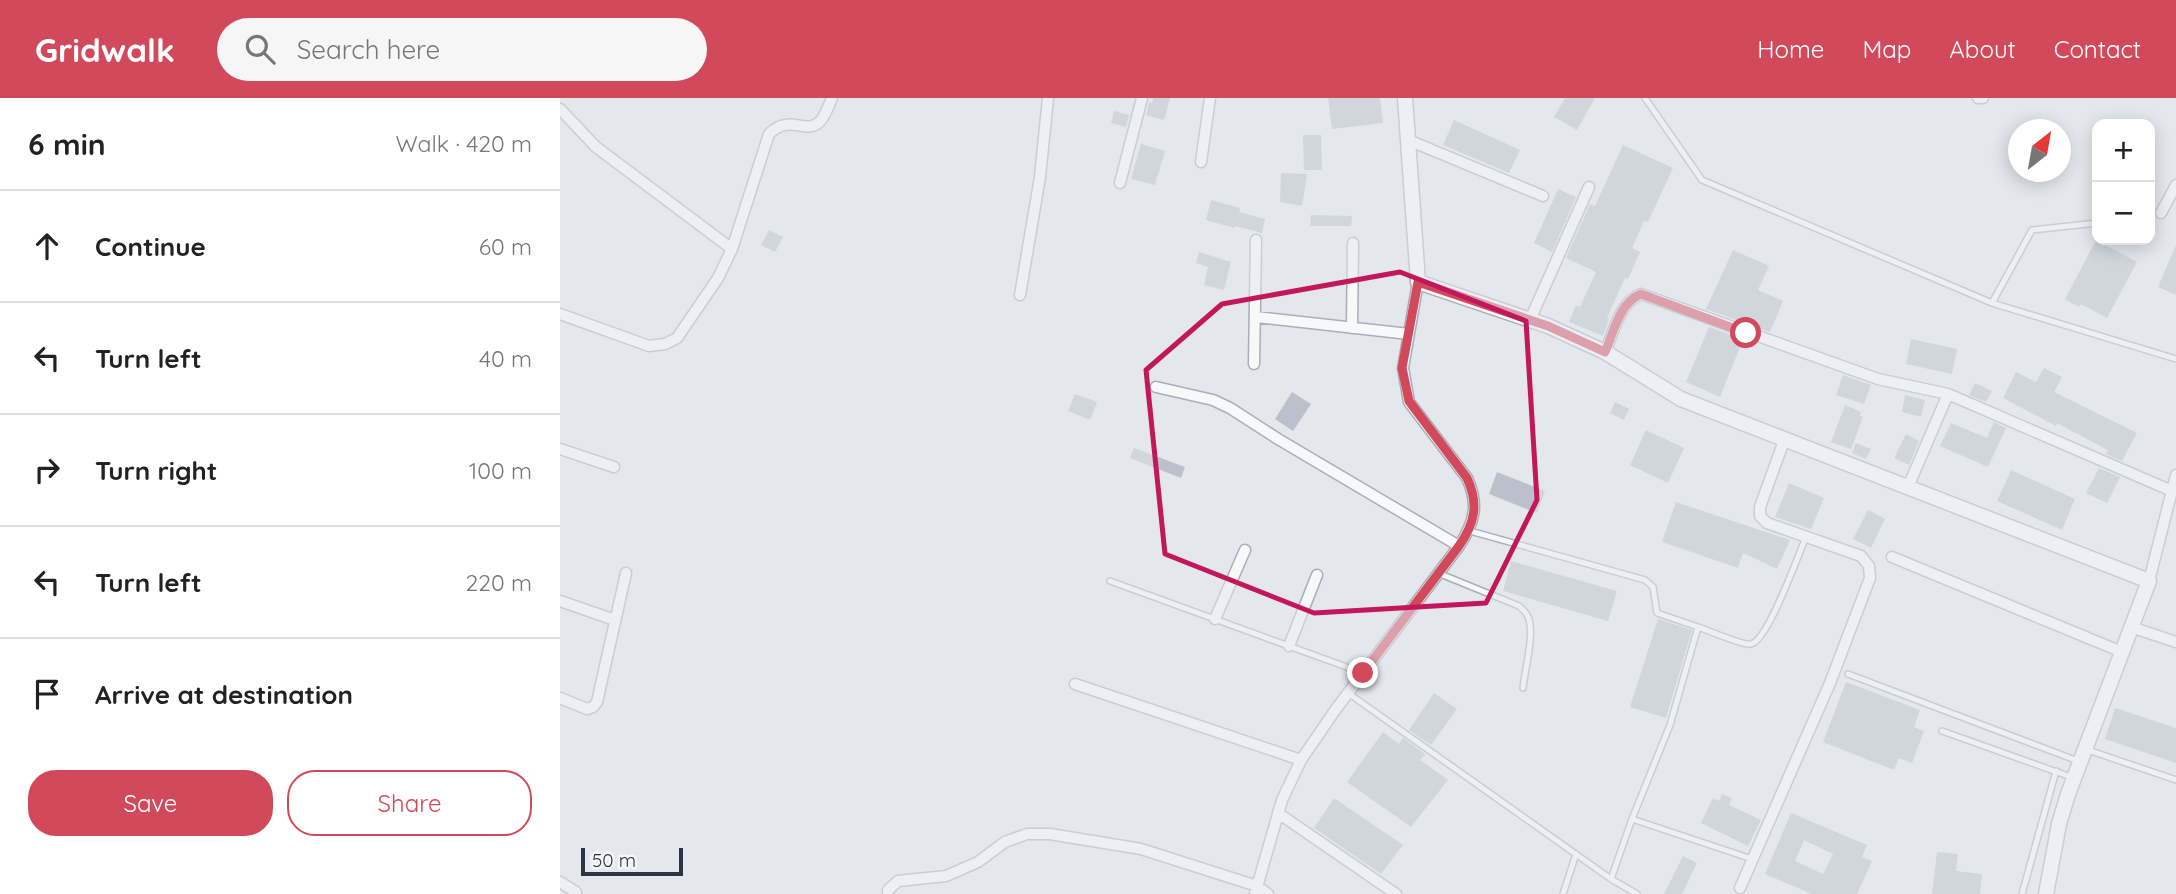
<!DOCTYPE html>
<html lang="en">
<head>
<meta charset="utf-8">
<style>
	:root { --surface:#fff; --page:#f6f6f6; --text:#222; --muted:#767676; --line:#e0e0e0; --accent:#d1495b }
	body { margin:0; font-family:Quicksand,sans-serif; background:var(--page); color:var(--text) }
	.controls { position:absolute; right:21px; top:21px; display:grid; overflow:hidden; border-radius:14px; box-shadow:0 4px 18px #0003 }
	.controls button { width:63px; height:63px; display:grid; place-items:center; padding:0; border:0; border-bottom:2px solid var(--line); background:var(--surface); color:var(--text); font:35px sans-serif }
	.compass { position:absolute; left:1448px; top:21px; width:63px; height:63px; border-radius:50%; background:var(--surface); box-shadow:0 4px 18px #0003; rotate:31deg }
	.scale { position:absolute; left:21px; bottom:18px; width:102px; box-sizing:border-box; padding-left:7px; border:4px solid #2b3445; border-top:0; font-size:19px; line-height:24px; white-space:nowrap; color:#2b3445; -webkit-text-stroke:5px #f4f6f9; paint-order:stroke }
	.stop { position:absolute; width:21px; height:21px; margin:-16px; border:5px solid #d1495b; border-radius:50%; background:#fff }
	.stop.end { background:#d1495b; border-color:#fff; box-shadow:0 2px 7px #0008 }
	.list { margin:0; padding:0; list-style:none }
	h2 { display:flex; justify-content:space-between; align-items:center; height:91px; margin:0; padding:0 28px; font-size:30px }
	h2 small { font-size:23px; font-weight:400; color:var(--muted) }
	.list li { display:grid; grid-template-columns:46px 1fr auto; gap:21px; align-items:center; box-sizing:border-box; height:112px; padding:0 28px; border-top:2px solid var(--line) }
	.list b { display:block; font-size:26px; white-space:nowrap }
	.list em { font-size:23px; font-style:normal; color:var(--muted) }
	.actions { display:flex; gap:14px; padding:21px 28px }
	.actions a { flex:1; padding:16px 0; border:2px solid var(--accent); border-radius:28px; text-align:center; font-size:24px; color:var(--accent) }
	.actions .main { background:var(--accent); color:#fff }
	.icon { flex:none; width:38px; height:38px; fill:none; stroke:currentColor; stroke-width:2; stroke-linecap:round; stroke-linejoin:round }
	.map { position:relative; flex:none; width:1616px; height:796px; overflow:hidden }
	header { display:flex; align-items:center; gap:42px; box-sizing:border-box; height:98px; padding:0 35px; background:var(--accent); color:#fff }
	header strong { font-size:33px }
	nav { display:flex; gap:38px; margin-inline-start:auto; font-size:24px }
	.search { width:490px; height:63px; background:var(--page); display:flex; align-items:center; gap:18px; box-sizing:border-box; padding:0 24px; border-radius:38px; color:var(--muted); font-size:26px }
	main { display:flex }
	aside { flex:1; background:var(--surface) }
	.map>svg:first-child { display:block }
</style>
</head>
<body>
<header>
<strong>Gridwalk</strong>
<div class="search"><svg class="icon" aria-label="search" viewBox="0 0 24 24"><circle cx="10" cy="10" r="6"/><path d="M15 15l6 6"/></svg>Search here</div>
<nav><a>Home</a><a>Map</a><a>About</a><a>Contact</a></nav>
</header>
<main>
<aside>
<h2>6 min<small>Walk · 420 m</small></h2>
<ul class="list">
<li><svg class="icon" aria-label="ahead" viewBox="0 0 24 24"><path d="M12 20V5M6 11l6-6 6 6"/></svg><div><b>Continue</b></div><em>60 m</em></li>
<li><svg class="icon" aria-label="left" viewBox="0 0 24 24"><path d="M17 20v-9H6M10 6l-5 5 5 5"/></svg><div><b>Turn left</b></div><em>40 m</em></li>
<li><svg class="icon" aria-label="right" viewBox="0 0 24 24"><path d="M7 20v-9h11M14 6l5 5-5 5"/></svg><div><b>Turn right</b></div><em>100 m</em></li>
<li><svg class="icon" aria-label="left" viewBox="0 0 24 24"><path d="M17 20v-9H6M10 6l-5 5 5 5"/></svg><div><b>Turn left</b></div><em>220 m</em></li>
<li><svg class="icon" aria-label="arrive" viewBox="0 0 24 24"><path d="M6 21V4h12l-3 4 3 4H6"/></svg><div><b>Arrive at destination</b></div></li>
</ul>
<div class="actions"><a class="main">Save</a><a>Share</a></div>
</aside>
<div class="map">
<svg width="1616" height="796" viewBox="0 0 1616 796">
	<rect width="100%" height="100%" fill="#e4e7ec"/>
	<path fill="#bbc0ca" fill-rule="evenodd" d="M593 0H610L604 22 586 17 589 4 592 5Z
		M768 0H820L823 25 772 31Z
		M1005 0H1035L1017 32 994 19Z
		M554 13 569 17 566 29 551 25Z
		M894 22 960 52 949 75 883 47Z
		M743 37H761L762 72H744Z
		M581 46 605 53 595 87 571 81Z
		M1063 47 1113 70 1088 124 1084 123 1072 150 1080 154 1068 181 1065 180 1047 220 1049 221 1043 238 1009 224 1016 207 1020 209 1036 174 1006 160 1030 106 1035 108Z
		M721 75 747 76 742 108 720 104Z
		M998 91 1016 99 992 154 974 145Z
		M651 102 680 110 679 114 705 121 702 135 675 128 674 130 646 122Z
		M751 117 792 118 791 128H750Z
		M209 132 223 139 215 154 201 147Z
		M1536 142 1577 164 1547 220 1521 206 1519 209 1505 201Z
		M1616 147V197L1598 189Z
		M1173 152 1209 168 1198 192 1223 203 1210 234 1146 211Z
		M639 154 671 164 664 192 644 187 648 169 636 165Z
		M1149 229 1183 241 1160 299 1126 284Z
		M1351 241 1397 251 1392 276 1346 266Z
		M1484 270 1502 279 1494 294 1577 335 1562 363 1546 356 1548 352 1497 325 1496 328 1443 300 1456 274 1476 284Z
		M1283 277 1311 287 1304 306 1276 297Z
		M1415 285 1432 293 1426 304 1409 297Z
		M732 294 751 306 733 333 715 321Z
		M515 296 537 304 530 322 508 313Z
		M1345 297 1365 302 1361 319 1342 314Z
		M1055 304 1069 311 1064 322 1050 315Z
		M1285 307 1301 314 1300 318 1303 319 1291 351 1271 344Z
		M1434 324 1446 330 1428 369 1380 348 1391 325 1427 340Z
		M1086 332 1124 350 1108 385 1070 367Z
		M1346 336 1359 343 1349 367 1334 360Z
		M1296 345 1311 351 1306 361 1292 355Z
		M574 350 625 369 621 380 570 360Z
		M1539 370 1560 379 1547 405 1526 395Z
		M1451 372 1515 401 1502 432 1437 403Z
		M937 374 985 393 977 415 929 396Z
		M1229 385 1264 400 1251 431 1215 419Z
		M1116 404 1230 442 1217 471 1183 455 1178 470 1102 444Z
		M1308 412 1325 421 1311 450 1293 441Z
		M951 463 1057 493 1048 523 943 493Z
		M1098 521 1132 532 1106 620 1070 609Z
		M1286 584 1360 612 1354 629 1364 633 1352 665 1339 660 1334 672 1263 644Z
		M874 595 897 611 871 647 849 632Z
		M1555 610 1616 630V665L1545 641Z
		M823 634 839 646 843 640 865 656 860 662 888 682 851 729 787 684Z
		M1162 696 1172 700 1169 707 1201 722 1188 748 1141 725 1153 700 1159 703Z
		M774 700 843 747 821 776 754 730Z
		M1231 715 1307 747 1302 759 1312 763 1297 796H1252L1205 776ZM1244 742 1273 756 1263 776 1235 763Z
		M1377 754 1398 756 1396 773 1422 776 1420 796H1372Z
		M1123 758 1137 765 1122 796H1104Z"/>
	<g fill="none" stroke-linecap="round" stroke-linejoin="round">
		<defs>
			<path id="service" d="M1085 0 1142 82 1432 205 1616 261
				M1432 205 1472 132 1537 125
				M910 433 1085 482 1093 489 1097 515 1138 529
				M878 475 959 508C964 512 967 515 969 521 974 539 965 571 963 590
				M550 483 803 575
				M1288 576 1518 663
				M788 595 1051 781 1077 796
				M1382 633 1511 679
				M1528 652 1616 682
				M1072 721 1192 761
				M1051 781 1072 721 1110 627 1138 529C1148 532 1183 548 1191 546 1208 543 1238 457 1246 439
				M1003 796 1016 756
				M1462 796 1496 673"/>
			<path id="minor" d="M1418 0H1423
				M0 11 36 49 172 151
				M848 42 983 98
				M641 64 650 0
				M560 85 582 0
				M1601 115 1616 87
				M460 197 480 79 488 0
				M0 216 89 248 105 246 117 240 158 180 172 151 209 36C231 14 248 40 262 21 266 15 269 7 272 0
				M696 219 849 236
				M970 222 1029 89
				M792 230 793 145
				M1045 254C1054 234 1059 205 1081 196L1318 281 1388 296 1612 393
				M694 266 696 142
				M596 289 653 302 670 310 718 341 899 448
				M0 351 54 369
				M1348 389 1388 296
				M1332 459 1562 554
				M1589 483 1616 377
				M0 503 55 522
				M655 521 685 452
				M1571 529 1616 544
				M729 548 757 477
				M515 586 741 662
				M0 600 27 611 33 609 37 604 66 475
				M718 715 836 796
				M0 784 16 794
				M1180 790 1270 585 1310 480 1309 468 1301 458 1207 425 1200 418V409L1225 340
				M328 796V792L338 783 386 778 418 764 445 744 467 736H490L581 751 697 788 708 796
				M695 796 722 702 741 662 776 611 899 448C915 424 919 406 907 380L849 304 843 270 858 184"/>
			<path id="tertiary" d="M845 0 858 184 988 228 1045 254 1121 301 1589 483 1508 696 1499 726 1486 796"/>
		</defs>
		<use href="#service" stroke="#a9aeb7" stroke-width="8"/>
		<use href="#minor" stroke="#a9aeb7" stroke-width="13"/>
		<use href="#tertiary" stroke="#a9aeb7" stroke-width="17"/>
		<use href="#service" stroke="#f7f8fa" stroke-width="5"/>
		<use href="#minor" stroke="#f7f8fa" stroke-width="10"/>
		<use href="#tertiary" stroke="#f7f8fa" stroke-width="14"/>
	</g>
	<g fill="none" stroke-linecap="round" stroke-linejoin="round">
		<path stroke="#d1495b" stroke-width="9" d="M803 575 899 448C915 425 919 406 907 380L849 303 842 270 858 184 988 228 1045 254C1054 234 1059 205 1081 196L1186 235"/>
	</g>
	<path d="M0 0H1616V796H0ZM840 174 966 223 977 402 926 505 754 515 605 456 586 272 662 206Z" fill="#e4e7ec" fill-opacity=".55" fill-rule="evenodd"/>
	<path fill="none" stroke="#c2185b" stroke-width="5" stroke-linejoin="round" d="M840 174 966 223 977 402 926 505 754 515 605 456 586 272 662 206Z"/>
</svg>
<div class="controls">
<button>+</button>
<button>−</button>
</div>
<svg class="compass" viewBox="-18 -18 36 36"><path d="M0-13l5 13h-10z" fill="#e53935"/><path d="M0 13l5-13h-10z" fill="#767676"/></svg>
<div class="scale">50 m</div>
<div class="stop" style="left:1186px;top:235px"></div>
<div class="stop end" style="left:803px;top:575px"></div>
</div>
</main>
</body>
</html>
